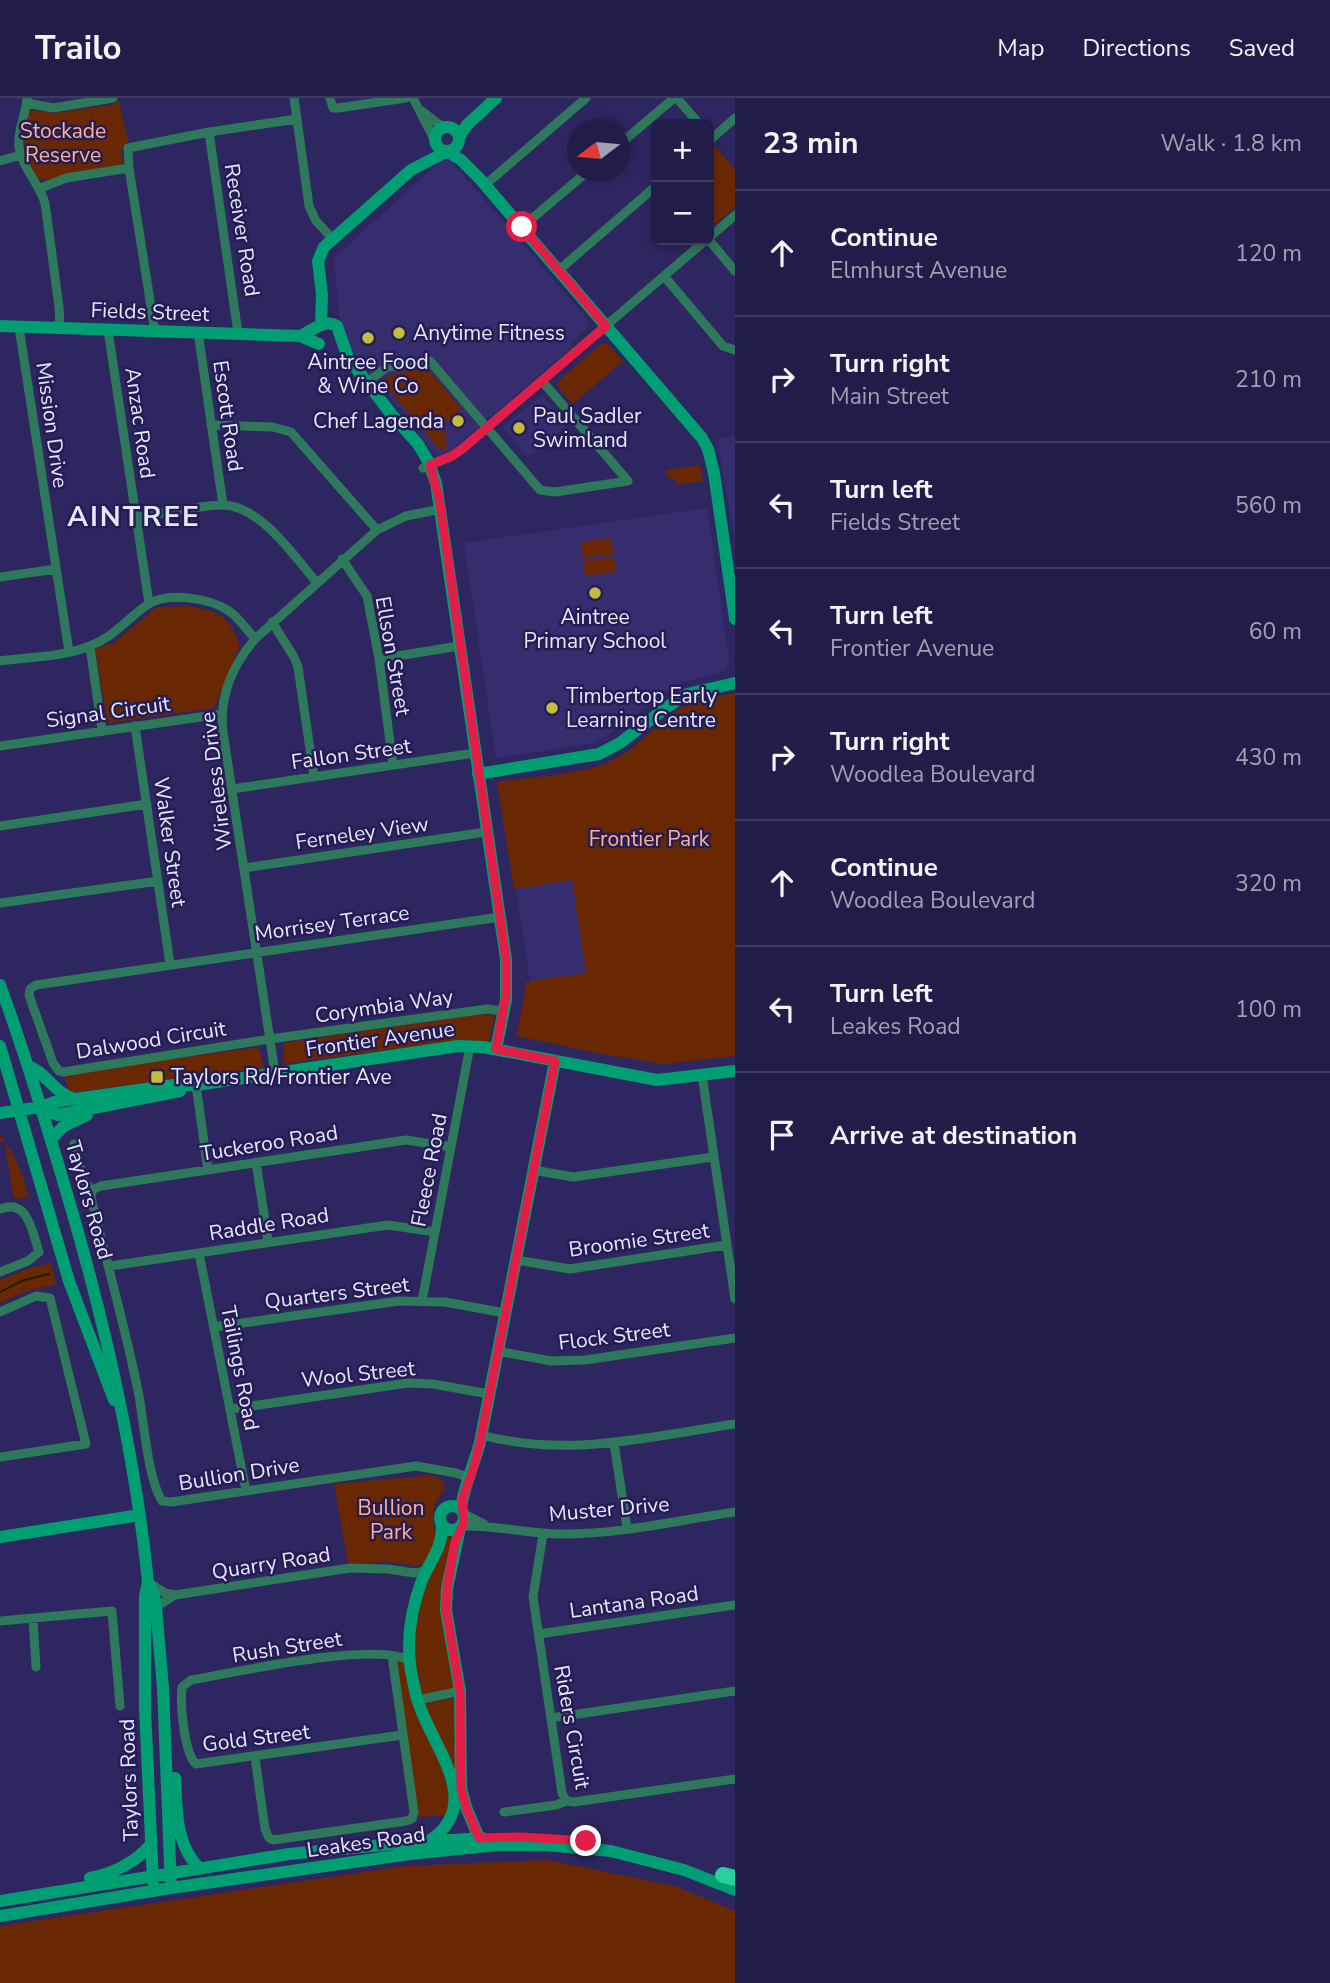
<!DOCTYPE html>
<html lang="en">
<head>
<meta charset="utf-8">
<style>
	:root { --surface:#221c48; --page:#2a254f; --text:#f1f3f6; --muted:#a2a1b4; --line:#3f3a60 }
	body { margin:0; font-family:"Nunito Sans",sans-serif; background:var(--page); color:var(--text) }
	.controls { position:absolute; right:21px; top:21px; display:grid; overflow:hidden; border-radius:10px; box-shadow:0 4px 10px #0003 }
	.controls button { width:63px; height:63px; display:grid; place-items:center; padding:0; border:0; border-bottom:2px solid var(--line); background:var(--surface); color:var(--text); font:35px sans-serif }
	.compass { position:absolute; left:567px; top:21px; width:63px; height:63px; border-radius:50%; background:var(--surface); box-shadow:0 4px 10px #0003; rotate:254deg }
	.stop { position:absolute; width:21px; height:21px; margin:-16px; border:5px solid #e11d48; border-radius:50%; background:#fff }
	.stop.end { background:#e11d48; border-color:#fff; box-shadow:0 2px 7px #0008 }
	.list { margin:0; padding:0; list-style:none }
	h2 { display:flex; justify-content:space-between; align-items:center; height:91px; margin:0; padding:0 28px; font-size:30px }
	h2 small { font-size:23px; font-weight:400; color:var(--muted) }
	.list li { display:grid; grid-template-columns:46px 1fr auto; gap:21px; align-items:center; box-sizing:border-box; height:126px; padding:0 28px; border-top:2px solid var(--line) }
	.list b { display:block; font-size:26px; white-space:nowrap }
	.list p { margin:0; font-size:23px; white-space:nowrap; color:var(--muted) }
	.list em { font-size:23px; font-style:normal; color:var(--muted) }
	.icon { flex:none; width:38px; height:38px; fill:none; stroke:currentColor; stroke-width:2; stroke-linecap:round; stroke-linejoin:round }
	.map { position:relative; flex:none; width:735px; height:1885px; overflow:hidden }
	header { display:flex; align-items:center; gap:42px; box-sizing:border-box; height:98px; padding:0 35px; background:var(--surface); border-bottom:2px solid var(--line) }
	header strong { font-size:33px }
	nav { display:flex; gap:38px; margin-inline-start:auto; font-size:24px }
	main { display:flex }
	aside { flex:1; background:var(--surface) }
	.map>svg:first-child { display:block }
</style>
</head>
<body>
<header>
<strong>Trailo</strong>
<nav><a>Map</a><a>Directions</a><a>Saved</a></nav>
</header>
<main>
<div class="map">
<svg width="735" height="1885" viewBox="0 0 735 1885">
	<rect width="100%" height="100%" fill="#2e2660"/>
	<path fill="#362d6e" d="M442 62 451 63 589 223 587 231 570 246 572 249 450 353 436 359 404 315 355 262 346 243 339 216 334 160Z
		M542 297 567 327 528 360 503 329Z
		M735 338V445L718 346 721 340Z
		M707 410 729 562 725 573 680 585 658 598 618 631 594 645 496 660 464 445Z
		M572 782 586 875 530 884 516 791Z"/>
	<path fill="#692802" d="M119 3 128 43 121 52 123 64 118 68 51 82 38 81C22 62 20 37 28 14L32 12 53 15 111 7Z
		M714 47 735 71V109L712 129 709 126V52Z
		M602 245 608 246 623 263 573 306 557 288V284Z
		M426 269 462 311 444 326 447 348 444 351H439L382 283 388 278Z
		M700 367 703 383 676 387 675 380 668 381 666 372Z
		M611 440 614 456 583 460 581 444Z
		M614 459 616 474 585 478 583 463Z
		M190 508C222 515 227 516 240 547L214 610 108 625 95 551 113 545 157 509Z
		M735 595V958L664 966 608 957 516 938 525 894V884L586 875 572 782 514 791 497 684C530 679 580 677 609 664 636 652 654 628 678 612 696 601 715 598 735 595Z
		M483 916 495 918 489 944 463 942 284 966 283 945Z
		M259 949 264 970 69 995 64 976Z
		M0 1038H1C16 1057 22 1076 29 1099L16 1101 13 1098 5 1044H0Z
		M51 1165 56 1186 24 1194 0 1205V1182L27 1171Z
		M434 1377 443 1383 445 1391 435 1405 433 1416 436 1447 425 1466 418 1468 387 1464 348 1466 334 1386Z
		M446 1436 453 1438 444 1491 456 1590 419 1597 412 1557 417 1511Z
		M395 1562 407 1564 449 1692 450 1717 419 1719Z
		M453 1600 457 1601V1678L424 1606Z
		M548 1762 675 1788 735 1813V1885H0V1828L405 1768Z"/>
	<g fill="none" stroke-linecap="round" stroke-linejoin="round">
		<path stroke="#211e00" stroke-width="2" d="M0 1194 24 1182 49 1176"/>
		<path stroke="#2e785c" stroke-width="9" d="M27 0C26 17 17 32 19 49 22 70 39 85 45 105L59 209 60 230
			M294 0 309 108 316 123 332 140
			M330 0 333 10H338L406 0
			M413 0 434 41
			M677 0 699 26
			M27 5 53 10 113 0
			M422 13 437 25 446 29
			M209 34 238 235
			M709 43 735 20
			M620 46 674 0
			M0 63 21 57
			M485 87 586 0
			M41 90 66 80 129 70
			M522 129 587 74
			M709 140 735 117
			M709 142 735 173
			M559 172 656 88
			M664 178 723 248 735 252
			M19 229 69 554
			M108 232 149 505
			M155 234 129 70 128 50 209 34 297 21
			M198 234 223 407
			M366 285 387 269 430 263 540 392 555 394 628 383 542 283
			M211 327 273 329 291 334 377 432
			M423 370 452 358 462 351 706 142
			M136 420C161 416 199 407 223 407 261 408 294 458 317 485
			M342 461 367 498 379 561 393 667
			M0 479 56 471
			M272 524 294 559 298 569 314 679
			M90 549 102 632
			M379 561 459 548
			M0 563C29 559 63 559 90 548 114 539 127 521 147 507 167 493 210 500 229 513 239 520 247 532 255 541
			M135 628 170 866
			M0 648 221 616
			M232 691 475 655
			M0 728 147 706
			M244 770 486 734
			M0 805 158 783
			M500 819 36 887 30 891 29 897 53 965 59 973 63 974 270 941 487 911 503 913
			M275 975 223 634C219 599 232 568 255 541L377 432 406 418 441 411
			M702 977 735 1201
			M196 987 208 1072
			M74 1046 84 1083 92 1092
			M256 1064 268 1143
			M533 1072 573 1079 713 1059
			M92 1092 91 1100C107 1166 126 1231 139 1298 144 1325 148 1381 162 1403L171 1404 416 1368 456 1375 470 1380
			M92 1092 101 1088 406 1042 451 1049
			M0 1111C28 1100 32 1133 39 1154L28 1163 0 1174
			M199 1155 246 1393
			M516 1162 570 1171 726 1147
			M110 1168 388 1127 435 1134
			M422 1203 470 948
			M0 1214 36 1198 50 1200 86 1346 0 1359
			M214 1229 399 1203 445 1204 505 1215
			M497 1253 551 1263 585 1262 735 1240
			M231 1311 408 1285 433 1286 489 1296
			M481 1337C569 1360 647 1339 735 1326
			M614 1345 627 1430
			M464 1416 484 1426
			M462 1428C496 1427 529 1436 564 1436 621 1436 679 1422 735 1414
			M543 1436 533 1499 562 1695 566 1703 574 1704 735 1681
			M148 1484 165 1495 175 1497
			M156 1509 175 1497 350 1470 388 1471 414 1475 426 1473
			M33 1521 36 1569
			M0 1523 112 1513 120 1608
			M539 1536 735 1507
			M418 1602 460 1593
			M551 1620 735 1593
			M402 1637 196 1666C184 1655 180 1606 182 1589L191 1582C232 1575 380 1542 410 1563
			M255 1659 265 1731 269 1740 273 1742 406 1723 412 1721 414 1714 392 1558
			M504 1714 556 1707 566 1703"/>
		<path stroke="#009e73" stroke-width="12" d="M435 41a12 12 0 1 1 24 0a12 12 0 1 1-24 0Z
			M459 39 467 27 496 0
			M448 54 461 62 480 81 702 340 708 351 714 375 735 521
			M321 227 322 197 318 163 324 149 411 72 446 54
			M0 228 300 238 319 246
			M300 238C313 233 324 220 337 228L348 260 392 317 418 346 428 363 436 385 506 861V902L496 951
			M478 676 599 656 620 645 667 609 687 596 735 585
			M0 887C23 950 43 1015 62 1079 102 1212 134 1346 148 1484L154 1497 156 1509 163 1590 171 1790
			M0 948 69 1183 114 1302
			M28 968C47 975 53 994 74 1001
			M41 1009 58 1017 180 993
			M0 1015 41 1009 54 1004 174 987H196L458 948 483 949 657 982 735 973
			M51 1041 64 1028 87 1017
			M440 1420a12 12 0 1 1 24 0a12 12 0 1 1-24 0Z
			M461 1412C462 1392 475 1365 480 1344L555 963
			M460 1430 447 1490 446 1512 460 1593 461 1690 466 1709 479 1740
			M0 1439 140 1417
			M148 1484 145 1498V1611L153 1784
			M175 1680C177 1714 175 1746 200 1771
			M429 1743C480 1710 442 1660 424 1619 419 1608 415 1595 413 1583 405 1549 410 1514 422 1482 430 1463 443 1449 442 1427
			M90 1780C112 1776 137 1764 151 1746
			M0 1803 289 1756 393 1746 482 1740
			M0 1818 171 1790 410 1756 497 1747H547L611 1753 684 1772 735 1792"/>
		<path stroke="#26d19a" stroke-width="16" d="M723 1777 735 1780"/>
	</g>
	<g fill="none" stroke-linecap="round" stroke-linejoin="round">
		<path stroke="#e11d48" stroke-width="9" d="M522 129 606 228 462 351 452 358 430 367 439 400 506 861V897L496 951 555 963 480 1344 473 1371 462 1402 464 1424 455 1444 447 1490 446 1511 460 1594 461 1690 466 1709 479 1740 521 1739 586 1743"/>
	</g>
	<g fill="#c5bc3d" stroke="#251c54" stroke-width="2.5">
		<circle cx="399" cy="235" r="7"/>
		<circle cx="368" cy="240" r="7"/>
		<circle cx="458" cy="323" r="7"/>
		<circle cx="519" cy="330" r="7"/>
		<circle cx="595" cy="495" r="7"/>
		<circle cx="552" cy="610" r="7"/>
		<rect x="150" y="972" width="14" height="14" rx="3.5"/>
	</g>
	<g text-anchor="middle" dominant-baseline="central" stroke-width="5" stroke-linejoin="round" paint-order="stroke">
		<g font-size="21" fill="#fcb392" stroke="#251c54">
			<text x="63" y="33">Stockade<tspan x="63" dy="24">Reserve</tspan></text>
			<text x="649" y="741">Frontier Park</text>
			<text x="391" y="1410">Bullion<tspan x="391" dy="24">Park</tspan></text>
		</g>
		<g font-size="21" fill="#e5e6fc" stroke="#251c54">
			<text transform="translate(242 132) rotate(81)">Receiver Road</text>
			<text transform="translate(150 214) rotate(2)">Fields Street</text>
			<text transform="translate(228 318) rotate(82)">Escott Road</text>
			<text transform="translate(140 325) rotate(82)">Anzac Road</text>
			<text transform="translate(52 327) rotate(82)">Mission Drive</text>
			<text transform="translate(393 558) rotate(80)">Ellson Street</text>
			<text transform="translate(108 614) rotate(-8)">Signal Circuit</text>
			<text transform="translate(351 656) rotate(-8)">Fallon Street</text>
			<text transform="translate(216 683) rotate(-97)">Wireless Drive</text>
			<text transform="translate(362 735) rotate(-8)">Ferneley View</text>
			<text transform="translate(170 744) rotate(82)">Walker Street</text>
			<text transform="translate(332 825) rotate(-8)">Morrisey Terrace</text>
			<text transform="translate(384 908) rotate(-8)">Corymbia Way</text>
			<text transform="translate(380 941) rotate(-8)">Frontier Avenue</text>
			<text transform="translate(151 942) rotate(-9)">Dalwood Circuit</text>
			<text transform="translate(269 1045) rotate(-9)">Tuckeroo Road</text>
			<text transform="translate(429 1072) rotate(-79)">Fleece Road</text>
			<text transform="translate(89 1102) rotate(74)">Taylors Road</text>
			<text transform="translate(269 1126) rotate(-9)">Raddle Road</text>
			<text transform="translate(639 1142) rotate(-8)">Broomie Street</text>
			<text transform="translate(337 1195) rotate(-7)">Quarters Street</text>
			<text transform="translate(614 1238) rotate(-7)">Flock Street</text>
			<text transform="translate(240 1270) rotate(79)">Tailings Road</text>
			<text transform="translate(358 1276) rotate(-6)">Wool Street</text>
			<text transform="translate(239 1376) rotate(-9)">Bullion Drive</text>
			<text transform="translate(609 1411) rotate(-5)">Muster Drive</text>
			<text transform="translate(271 1465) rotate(-9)">Quarry Road</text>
			<text transform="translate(634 1504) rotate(-8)">Lantana Road</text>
			<text transform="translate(287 1549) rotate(-9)">Rush Street</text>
			<text transform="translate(572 1629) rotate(80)">Riders Circuit</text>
			<text transform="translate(256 1640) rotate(-7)">Gold Street</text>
			<text transform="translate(129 1682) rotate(-92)">Taylors Road</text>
			<text transform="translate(366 1744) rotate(-8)">Leakes Road</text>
		</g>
		<g font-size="21" fill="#e5e6fc" stroke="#251c54" text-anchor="start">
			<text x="413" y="235">Anytime Fitness</text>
			<text x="368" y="264" text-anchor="middle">Aintree Food<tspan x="368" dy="24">&amp; Wine Co</tspan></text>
			<text x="533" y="318">Paul Sadler<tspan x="533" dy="24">Swimland</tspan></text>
			<text x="444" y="323" text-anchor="end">Chef Lagenda</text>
			<text x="595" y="519" text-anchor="middle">Aintree<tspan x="595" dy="24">Primary School</tspan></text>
			<text x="566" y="598">Timbertop Early<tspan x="566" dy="24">Learning Centre</tspan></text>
			<text x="171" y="979">Taylors Rd/Frontier Ave</text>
		</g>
		<g font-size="28" font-weight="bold" letter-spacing="2" fill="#e5e6fc" stroke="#251c54">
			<text x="134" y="419">AINTREE</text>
		</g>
	</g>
</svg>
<div class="controls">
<button>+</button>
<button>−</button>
</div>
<svg class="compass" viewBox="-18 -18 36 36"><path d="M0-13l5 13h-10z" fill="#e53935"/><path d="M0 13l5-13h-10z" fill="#a2a1b4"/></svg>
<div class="stop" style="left:522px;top:129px"></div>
<div class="stop end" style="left:586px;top:1743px"></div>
</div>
<aside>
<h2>23 min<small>Walk · 1.8 km</small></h2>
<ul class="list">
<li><svg class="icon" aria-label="ahead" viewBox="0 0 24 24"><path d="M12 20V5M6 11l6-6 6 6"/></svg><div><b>Continue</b><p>Elmhurst Avenue</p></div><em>120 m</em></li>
<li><svg class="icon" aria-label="right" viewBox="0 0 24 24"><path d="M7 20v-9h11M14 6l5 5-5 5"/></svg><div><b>Turn right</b><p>Main Street</p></div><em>210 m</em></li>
<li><svg class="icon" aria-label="left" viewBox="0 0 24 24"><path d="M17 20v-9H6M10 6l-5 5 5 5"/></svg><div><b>Turn left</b><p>Fields Street</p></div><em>560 m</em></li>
<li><svg class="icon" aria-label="left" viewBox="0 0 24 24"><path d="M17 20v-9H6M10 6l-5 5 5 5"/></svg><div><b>Turn left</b><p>Frontier Avenue</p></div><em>60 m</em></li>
<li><svg class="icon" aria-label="right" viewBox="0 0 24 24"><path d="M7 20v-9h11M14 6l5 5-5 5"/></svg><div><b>Turn right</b><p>Woodlea Boulevard</p></div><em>430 m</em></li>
<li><svg class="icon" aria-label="ahead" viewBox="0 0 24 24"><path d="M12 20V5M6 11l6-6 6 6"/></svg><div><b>Continue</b><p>Woodlea Boulevard</p></div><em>320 m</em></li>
<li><svg class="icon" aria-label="left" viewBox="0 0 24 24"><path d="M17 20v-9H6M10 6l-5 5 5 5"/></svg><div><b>Turn left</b><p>Leakes Road</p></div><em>100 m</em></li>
<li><svg class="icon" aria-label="arrive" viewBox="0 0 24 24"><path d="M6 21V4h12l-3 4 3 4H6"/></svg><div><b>Arrive at destination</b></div></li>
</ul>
</aside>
</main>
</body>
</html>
